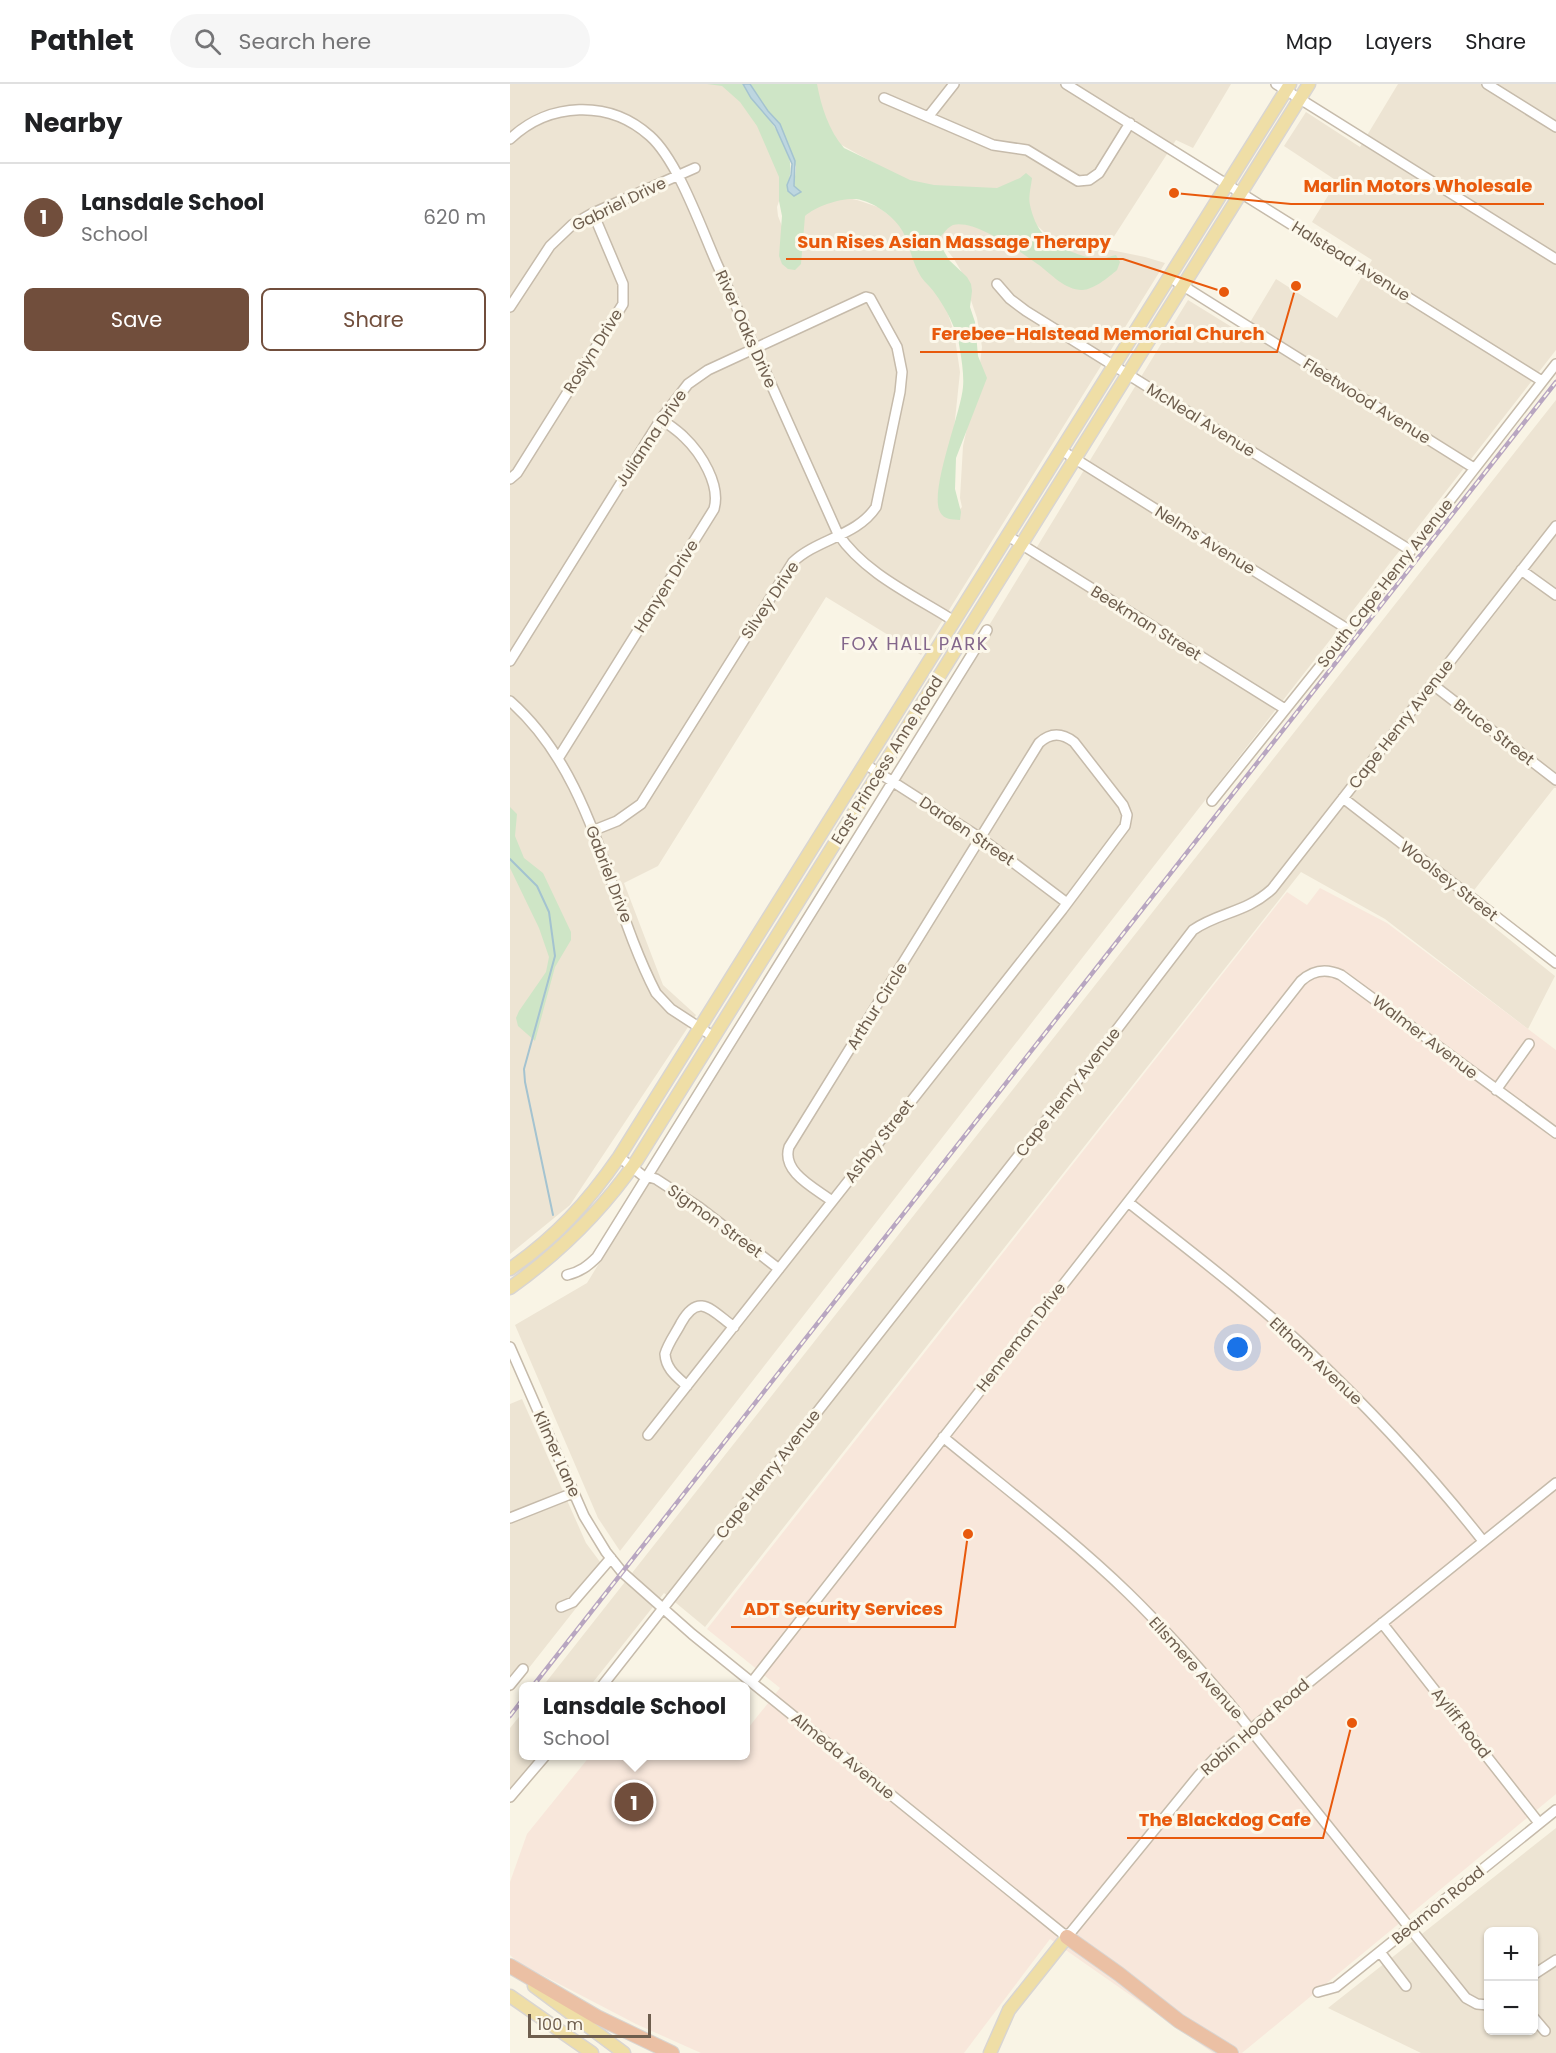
<!DOCTYPE html>
<html lang="en">
<head>
<meta charset="utf-8">
<style>
	:root { --surface:#fff; --page:#f6f6f6; --text:#202124; --muted:#757577; --line:#e0e0e0; --accent:#714e3c }
	body { margin:0; font-family:Poppins,sans-serif; background:var(--page); color:var(--text) }
	.controls { position:absolute; right:18px; bottom:18px; display:grid; overflow:hidden; border-radius:9px; box-shadow:0 2px 4px #0004 }
	.controls button { width:54px; height:54px; display:grid; place-items:center; padding:0; border:0; border-bottom:2px solid var(--line); background:var(--surface); color:var(--text); font:30px sans-serif }
	.scale { position:absolute; left:18px; bottom:15px; width:123px; box-sizing:border-box; padding-left:6px; border:3px solid #6e5e4e; border-top:0; font-size:16px; line-height:21px; white-space:nowrap; color:#6e5e4e; -webkit-text-stroke:4px #fcf8eb; paint-order:stroke }
	.you { position:absolute; left:728px; top:1264px; width:21px; height:21px; margin:-15px; border:4px solid #fff; border-radius:50%; background:#1a73e8; box-shadow:0 0 0 9px #1a73e833 }
	.badge { display:grid; place-items:center; width:39px; height:39px; border-radius:50%; background:var(--accent); color:#fff; font-size:20px; font-weight:700 }
	.pin { position:absolute; translate:-50% -50%; border:3px solid #fff; box-shadow:0 2px 6px #0006 }
	.popup { position:absolute; left:9px; top:1598px; width:231px; height:78px; box-sizing:border-box; display:grid; place-content:center; border-radius:9px; background:var(--surface); filter:drop-shadow(0 2px 4px #0005); font-size:20px; white-space:nowrap; color:var(--muted) }
	.popup b { font-size:22px; color:var(--text) }
	.popup::after { content:''; position:absolute; left:50%; top:100%; margin-left:-12px; border:12px solid transparent; border-top-color:var(--surface) }
	.list { margin:0; padding:0; list-style:none }
	h2 { display:flex; justify-content:space-between; align-items:center; height:78px; margin:0; padding:0 24px; font-size:26px }
	h2 small { font-size:20px; font-weight:400; color:var(--muted) }
	.list li { display:grid; grid-template-columns:39px 1fr auto; gap:18px; align-items:center; box-sizing:border-box; height:108px; padding:0 24px; border-top:2px solid var(--line) }
	.list b { display:block; font-size:22px; white-space:nowrap }
	.list p { margin:0; font-size:20px; white-space:nowrap; color:var(--muted) }
	.list em { font-size:20px; font-style:normal; color:var(--muted) }
	.actions { display:flex; gap:12px; padding:18px 24px }
	.actions a { flex:1; padding:14px 0; border:2px solid var(--accent); border-radius:9px; text-align:center; font-size:21px; color:var(--accent) }
	.actions .main { background:var(--accent); color:#fff }
	.icon { flex:none; width:33px; height:33px; fill:none; stroke:currentColor; stroke-width:2; stroke-linecap:round; stroke-linejoin:round }
	.map { position:relative; flex:none; width:1046px; height:1969px; overflow:hidden }
	header { display:flex; align-items:center; gap:36px; box-sizing:border-box; height:84px; padding:0 30px; background:var(--surface); border-bottom:2px solid var(--line) }
	header strong { font-size:28px }
	nav { display:flex; gap:33px; margin-inline-start:auto; font-size:21px }
	.search { width:420px; height:54px; background:var(--page); display:flex; align-items:center; gap:15px; box-sizing:border-box; padding:0 21px; border-radius:33px; color:var(--muted); font-size:22px }
	main { display:flex }
	aside { flex:1; background:var(--surface) }
	.map>svg:first-child { display:block }
</style>
</head>
<body>
<header>
<strong>Pathlet</strong>
<div class="search"><svg class="icon" aria-label="search" viewBox="0 0 24 24"><circle cx="10" cy="10" r="6"/><path d="M15 15l6 6"/></svg>Search here</div>
<nav><a>Map</a><a>Layers</a><a>Share</a></nav>
</header>
<main>
<aside>
<h2>Nearby<small></small></h2>
<ul class="list">
<li><span class="badge">1</span><div><b>Lansdale School</b><p>School</p></div><em>620 m</em></li>
</ul>
<div class="actions"><a class="main">Save</a><a>Share</a></div>
</aside>
<div class="map">
<svg width="1046" height="1969" viewBox="0 0 1046 1969">
	<rect width="100%" height="100%" fill="#f9f4e5"/>
	<path fill="#ede4d3" fill-rule="evenodd" d="M0 0H226L236 10 274 102 267 123 268 132 275 150 294 119 310 108 347 116 368 123 399 146 437 227 444 248 450 288 443 355 430 398 429 410 431 418 446 429 452 423 450 414 453 362 468 295 472 263 467 234 451 187 444 175 415 138 417 133 533 151 534 148 516 131 416 113 371 83 328 59 298 0H721L683 64 666 56 596 165 635 173 655 179 411 571 316 513 148 782 114 799 153 901 186 931 60 1121 0 1170Z
		M888 0H1046V266L110 1467 88 1434 5 1241 77 1199 678 216 733 250 766 195 827 234 862 176 802 138 827 97 774 62 796 28 850 63Z
		M1046 316V704H1044L954 819 1045 892 1018 945 875 835 791 788 195 1543 154 1509 80 1602H33Z
		M12 1315 76 1459 96 1486 0 1608V1320Z
		M13 1628V1672H27L0 1705V1644Z
		M1046 1744V1969H911L818 1924ZM978 1848H1023V1946H978Z"/>
	<path fill="#f8e7db" d="M810 804 877 839 1046 966V1710L732 1969H703L540 1855 454 1969H191L126 1940 9 1879 0 1871V1798L17 1750 80 1672H235V1648L270 1604 197 1545 777 808 797 821Z"/>
	<path fill="#cee5c6" d="M197 0H233C250 29 293 64 277 101L284 102 286 83 270 40 258 27 240 0H307C311 22 319 47 334 64L400 96 424 101 487 104 510 94 516 89 522 94C521 103 518 113 520 121 522 131 527 144 534 151 543 162 574 174 588 175 594 175 601 172 606 171L610 178 607 186C599 193 583 206 572 206 555 206 541 190 529 181 510 168 465 135 443 141 438 143 434 149 430 153L431 162 439 176 457 193 461 200 462 207 460 223 465 238 468 272 477 294 446 374 445 405 451 428 450 436C442 435 434 436 430 428 419 407 451 329 453 303 454 292 452 278 450 266 448 247 436 224 424 208 420 202 413 197 410 191 402 178 400 162 393 148 385 133 363 117 346 115 330 114 306 122 295 132L291 180 285 186 278 185 272 180 269 172 272 132 269 117V93L247 42 230 18 212 2Z
		M0 723 7 730 5 752 14 774 33 789 61 848V856L45 883 25 957 8 942 6 934 9 927 36 888 39 873 29 844 0 784Z"/>
	<path fill="#bdd6e0" stroke="#a4c3d0" stroke-width="1.5" d="M233 0H240L258 27 270 40 285 77 284 102 291 108 284 112 278 107 277 101 281 91 282 80 265 42 241 14Z"/>
	<g fill="none" stroke-linecap="round" stroke-linejoin="round">
		<path stroke="#a4c3d0" stroke-width="2" d="M0 775 27 802 39 828 45 872 14 985 15 998 43 1131"/>
		<defs>
			<path id="minor" d="M556 0 1032 297
				M766 0 1046 175
				M977 0 1046 43
				M374 14 483 61 517 66 568 97 579 96 589 89 620 39
				M418 33 444 0
				M0 55C39 18 99 15 140 52 168 77 191 144 207 180 248 270 288 361 328 450 355 490 405 512 444 537
				M659 193 964 384
				M487 200 500 215 516 227 900 466
				M0 223 40 162 62 141 83 129 185 84
				M551 366 839 546
				M0 395 7 389 113 220V200L83 129
				M498 452 775 625
				M1011 486 1046 511
				M0 577 151 335 178 300 198 286 356 213 360 214 387 263 392 288 390 308 366 423C347 452 307 455 283 478L131 720 107 737 82 747
				M922 600 1046 696
				M0 617C85 692 96 812 146 909L161 925 204 953
				M49 673 204 425C211 401 191 369 174 353 167 346 159 341 151 335
				M355 680 472 755 557 819
				M833 714 1046 879
				M702 717 839 546 1046 280
				M986 1006 1019 960
				M109 1073 132 1091 146 1095 189 1123 269 1185
				M618 1118C676 1164 736 1209 791 1260 856 1321 918 1387 973 1457
				M57 1191C70 1188 78 1182 87 1173L477 546
				M0 1263 74 1432 96 1468 112 1488 182 1550 557 1853 689 1691 704 1675 1046 1399
				M177 1302C166 1292 156 1285 155 1270 158 1259 166 1249 171 1239 189 1207 202 1227 224 1243
				M138 1351 552 826 615 742 617 731 613 721 564 658C552 649 541 648 529 659L279 1063C271 1088 305 1104 322 1117
				M433 1353C495 1404 560 1453 618 1509 654 1544 687 1582 720 1620L956 1914 967 1920 978 1921
				M0 1434 63 1409
				M51 1523 63 1518 101 1474
				M872 1539 1029 1739
				M242 1598 791 897C803 886 816 884 831 891L1046 1049
				M0 1601 13 1585
				M92 1602 582 978 683 846C709 828 736 829 762 805L1046 442
				M0 1713 35 1672
				M870 1868 896 1902
				M1023 1891 1046 1876
				M808 1908 826 1903 1046 1726
				M1023 1933 1035 1947"/>
			<path id="major" d="M0 1185C46 1153 77 1119 109 1073L780 0
				M0 1204C50 1168 92 1127 127 1076L799 0
				M24 1902 114 1969
				M0 1912 82 1969
				M480 1969 499 1926 557 1853"/>
			<path id="highway" d="M557 1853 609 1890 669 1937 721 1969
				M0 1882 87 1933 162 1969"/>
		</defs>
		<use href="#minor" stroke="#c6bbab" stroke-width="12"/>
		<use href="#major" stroke="#d9d5d1" stroke-width="15"/>
		<use href="#highway" stroke="#d9d5d1" stroke-width="16"/>
		<use href="#minor" stroke="#fff" stroke-width="9"/>
		<use href="#major" stroke="#efdea6" stroke-width="12"/>
		<use href="#highway" stroke="#ebc0a4" stroke-width="14"/>
		<defs>
			<path id="rail" d="M23 1602 1046 298
				M0 1632 13 1615"/>
		</defs>
		<use href="#rail" stroke="#b8a6c1" stroke-width="4.5"/>
		<use href="#rail" stroke="#fcf8eb" stroke-width="2" stroke-dasharray="7" stroke-linecap="butt"/>
	</g>
	<g text-anchor="middle" dominant-baseline="central" stroke-width="6" stroke-linejoin="round" paint-order="stroke">
		<g font-size="16" fill="#6e5e4e" stroke="#fcf8eb">
			<text transform="translate(109 120) rotate(-26)">Gabriel Drive</text>
			<text transform="translate(841 177) rotate(32)">Halstead Avenue</text>
			<text transform="translate(236 245) rotate(66)">River Oaks Drive</text>
			<text transform="translate(83 267) rotate(-58)">Roslyn Drive</text>
			<text transform="translate(857 317) rotate(32)">Fleetwood Avenue</text>
			<text transform="translate(691 336) rotate(32)">McNeal Avenue</text>
			<text transform="translate(141 354) rotate(-56)">Julianna Drive</text>
			<text transform="translate(695 456) rotate(32)">Nelms Avenue</text>
			<text transform="translate(875 499) rotate(-52)">South Cape Henry Avenue</text>
			<text transform="translate(156 502) rotate(-58)">Hanyen Drive</text>
			<text transform="translate(260 516) rotate(-56)">Silvey Drive</text>
			<text transform="translate(636 539) rotate(32)">Beekman Street</text>
			<text transform="translate(891 640) rotate(-52)">Cape Henry Avenue</text>
			<text transform="translate(984 648) rotate(38)">Bruce Street</text>
			<text transform="translate(377 676) rotate(-58)">East Princess Anne Road</text>
			<text transform="translate(457 747) rotate(34)">Darden Street</text>
			<text transform="translate(99 790) rotate(69)">Gabriel Drive</text>
			<text transform="translate(939 797) rotate(38)">Woolsey Street</text>
			<text transform="translate(367 922) rotate(-58)">Arthur Circle</text>
			<text transform="translate(915 953) rotate(37)">Walmer Avenue</text>
			<text transform="translate(558 1008) rotate(-52)">Cape Henry Avenue</text>
			<text transform="translate(369 1057) rotate(-52)">Ashby Street</text>
			<text transform="translate(205 1137) rotate(36)">Sigmon Street</text>
			<text transform="translate(511 1253) rotate(-52)">Henneman Drive</text>
			<text transform="translate(806 1277) rotate(43)">Eltham Avenue</text>
			<text transform="translate(47 1370) rotate(66)">Kilmer Lane</text>
			<text transform="translate(258 1390) rotate(-52)">Cape Henry Avenue</text>
			<text transform="translate(686 1584) rotate(48)">Ellsmere Avenue</text>
			<text transform="translate(951 1639) rotate(52)">Ayliff Road</text>
			<text transform="translate(745 1643) rotate(-41)">Robin Hood Road</text>
			<text transform="translate(333 1672) rotate(39)">Almeda Avenue</text>
			<text transform="translate(928 1821) rotate(-39)">Beamon Road</text>
		</g>
		<g font-size="18" letter-spacing="1.5" fill="#83668b" stroke="#fcf8eb">
			<text x="405" y="559">FOX HALL PARK</text>
		</g>
	</g>
	<path fill="none" stroke="#e8590c" stroke-width="2" d="M664 109L781 120H1034M714 208L613 175H276M786 202L767 268H410M458 1450L445 1543H221M842 1639L813 1754H617"/>
	<g fill="#e8590c" stroke="#fcf8eb" stroke-width="2">
		<circle cx="664" cy="109" r="6"/>
		<circle cx="714" cy="208" r="6"/>
		<circle cx="786" cy="202" r="6"/>
		<circle cx="458" cy="1450" r="6"/>
		<circle cx="842" cy="1639" r="6"/>
	</g>
	<g font-size="18" text-anchor="middle" font-weight="bold" fill="#e8590c" stroke="#fcf8eb" stroke-width="6" stroke-linejoin="round" paint-order="stroke">
		<text x="908" y="108">Marlin Motors Wholesale</text>
		<text x="444" y="164">Sun Rises Asian Massage Therapy</text>
		<text x="588" y="256">Ferebee-Halstead Memorial Church</text>
		<text x="333" y="1531">ADT Security Services</text>
		<text x="715" y="1742">The Blackdog Cafe</text>
	</g>
</svg>
<div class="controls">
<button>+</button>
<button>−</button>
</div>
<div class="scale">100 m</div>
<div class="you"></div>
<div class="pin badge" style="left:124px;top:1718px">1</div>
<div class="popup"><b>Lansdale School</b>School</div>
</div>
</main>
</body>
</html>
